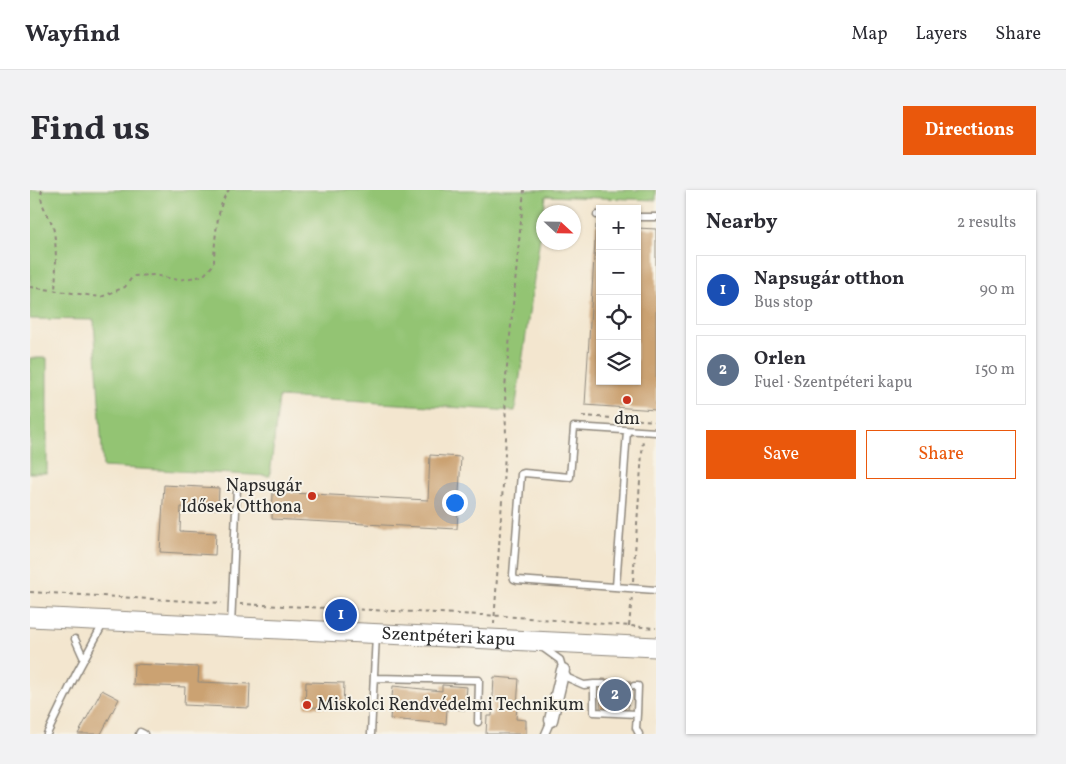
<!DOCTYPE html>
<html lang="en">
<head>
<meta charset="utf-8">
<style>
	:root { --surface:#fff; --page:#f2f2f3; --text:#2b2b33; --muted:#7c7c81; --line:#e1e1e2; --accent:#ea580c }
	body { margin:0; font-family:Vollkorn,serif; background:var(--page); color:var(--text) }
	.controls { position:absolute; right:15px; top:15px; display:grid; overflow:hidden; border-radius:0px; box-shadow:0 1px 4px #0004 }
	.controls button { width:45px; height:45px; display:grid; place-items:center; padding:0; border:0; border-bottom:1px solid var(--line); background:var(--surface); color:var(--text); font:25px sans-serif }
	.compass { position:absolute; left:506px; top:15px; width:45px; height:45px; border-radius:50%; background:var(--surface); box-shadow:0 1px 4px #0004; rotate:112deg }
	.you { position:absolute; left:424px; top:312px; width:18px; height:18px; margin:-12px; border:4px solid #fff; border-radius:50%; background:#1a73e8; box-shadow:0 0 0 8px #1a73e833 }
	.badge { display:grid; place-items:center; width:32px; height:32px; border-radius:50%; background:var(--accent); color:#fff; font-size:16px; font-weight:700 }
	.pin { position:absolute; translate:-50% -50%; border:2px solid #fff; box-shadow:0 1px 5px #0006 }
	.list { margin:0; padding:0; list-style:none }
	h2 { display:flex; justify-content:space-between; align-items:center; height:65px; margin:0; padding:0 20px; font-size:21px }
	h2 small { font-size:16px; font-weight:400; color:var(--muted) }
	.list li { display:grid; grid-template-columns:32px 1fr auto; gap:15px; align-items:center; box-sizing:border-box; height:70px; margin:0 10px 10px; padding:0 10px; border:1px solid var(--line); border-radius:0px }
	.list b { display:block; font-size:19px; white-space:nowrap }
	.list p { margin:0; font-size:16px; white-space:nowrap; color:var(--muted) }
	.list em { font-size:16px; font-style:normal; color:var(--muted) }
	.actions { display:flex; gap:10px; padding:15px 20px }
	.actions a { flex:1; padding:11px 0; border:1px solid var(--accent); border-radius:0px; text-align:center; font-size:18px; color:var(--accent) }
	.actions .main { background:var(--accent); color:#fff }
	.icon { flex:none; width:28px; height:28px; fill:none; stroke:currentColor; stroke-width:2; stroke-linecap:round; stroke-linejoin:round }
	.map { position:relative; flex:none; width:626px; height:544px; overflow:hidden; border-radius:0px }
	header { display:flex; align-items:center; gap:30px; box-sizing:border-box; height:70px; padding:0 25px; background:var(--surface); border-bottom:1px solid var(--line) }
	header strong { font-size:24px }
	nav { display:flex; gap:28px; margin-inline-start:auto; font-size:18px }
	.intro { display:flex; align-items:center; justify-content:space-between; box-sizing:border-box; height:120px; padding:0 30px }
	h1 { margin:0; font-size:35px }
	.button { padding:12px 22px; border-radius:0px; background:var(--accent); color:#fff; font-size:18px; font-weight:700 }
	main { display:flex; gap:30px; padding:0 30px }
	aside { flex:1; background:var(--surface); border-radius:0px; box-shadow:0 1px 4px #0004 }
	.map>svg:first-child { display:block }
</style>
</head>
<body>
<header>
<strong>Wayfind</strong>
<nav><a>Map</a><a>Layers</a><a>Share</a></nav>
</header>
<div class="intro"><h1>Find us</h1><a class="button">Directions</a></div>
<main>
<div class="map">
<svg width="626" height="544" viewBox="0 0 626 544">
	<rect width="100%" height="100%" fill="#f7f3e8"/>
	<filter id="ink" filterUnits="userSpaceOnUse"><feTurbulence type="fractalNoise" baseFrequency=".02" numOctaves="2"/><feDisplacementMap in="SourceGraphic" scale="10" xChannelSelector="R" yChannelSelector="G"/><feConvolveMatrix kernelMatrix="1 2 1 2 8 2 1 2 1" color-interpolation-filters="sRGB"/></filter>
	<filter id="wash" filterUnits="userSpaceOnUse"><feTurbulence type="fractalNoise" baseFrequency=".0096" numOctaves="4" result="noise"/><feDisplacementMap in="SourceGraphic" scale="20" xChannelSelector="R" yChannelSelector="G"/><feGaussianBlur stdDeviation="1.12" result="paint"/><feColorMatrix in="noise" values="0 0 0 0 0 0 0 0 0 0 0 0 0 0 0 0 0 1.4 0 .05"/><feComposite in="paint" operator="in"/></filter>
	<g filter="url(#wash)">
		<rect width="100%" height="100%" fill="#f3e6cf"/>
		<path fill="#93c473" stroke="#5f784f" d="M0 0H626V10L516 6 485 221 249 207 240 286 73 277 64 130 0 129Z
			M0 168H17V283H0Z"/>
		<g id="blocks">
			<path fill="#cba272" d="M566 35 570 36V191H607V38L626 39V220L555 215Z
				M400 265 431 267 427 339 242 329 243 302 398 310Z
				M134 295 189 298 188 319 151 317 150 341 186 343 185 365 130 362Z
				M104 474 169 477 168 492 220 494 219 518 154 515 155 497 103 495Z
				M464 487 489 489 486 529 496 530V544H456L457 526H462Z
				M572 489 600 491 598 521 570 519Z
				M276 492 314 493 313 518 275 517Z
				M412 495 437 497 435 520 417 519 416 534 360 529 363 496 412 501Z
				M72 500 89 509 71 544H48Z"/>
		</g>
	</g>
	<g filter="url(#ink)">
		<use href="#blocks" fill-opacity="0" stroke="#8f887d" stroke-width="1"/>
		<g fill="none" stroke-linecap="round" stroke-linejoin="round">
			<defs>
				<path id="lane" d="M567 25H570
					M607 27H626
					M626 242 544 237 540 287 494 283 491 284 483 385 484 389 487 390 626 400
					M586 397 597 241
					M201 436 207 297
					M45 449 54 469
					M512 457 530 470 533 480 538 488 554 495 564 494V522L607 524 606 538 609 544
					M344 488 449 490 448 532
					M564 494H574
					M604 496H608L607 524
					M17 544 46 484 73 434
					M109 544 110 542 114 544
					M341 544 346 445
					M515 544 521 530"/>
				<path id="street" d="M521 530 533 480"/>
				<g id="primary">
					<path id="s1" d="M0 427 626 457"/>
				</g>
			</defs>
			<use href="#lane" stroke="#8f887d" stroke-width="9"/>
			<use href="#street" stroke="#8f887d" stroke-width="15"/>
			<use href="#primary" stroke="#8f887d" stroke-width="21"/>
			<path stroke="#8f887d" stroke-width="2" stroke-dasharray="4 4" stroke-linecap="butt" d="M12 0C8 13 19 25 23 37 27 52 26 85 25 101
				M0 97 71 107 95 97 103 86 124 85 148 90 173 86 184 74C184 56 187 12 199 0
				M552 226 626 231
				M603 391 613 249
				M0 402 192 413
				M210 414 473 426 626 438
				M464 434 476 248 475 198 494 0
				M599 436 602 406"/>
			<use href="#lane" stroke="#fff" stroke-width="6"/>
			<use href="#street" stroke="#fff" stroke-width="12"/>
			<use href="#primary" stroke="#fff" stroke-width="19"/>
		</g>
	</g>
	<g fill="#c8321e" stroke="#f7f3e8" stroke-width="2">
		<circle cx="597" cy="210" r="5"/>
		<circle cx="282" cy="306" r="5"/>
		<circle cx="277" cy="515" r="5"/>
	</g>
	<g text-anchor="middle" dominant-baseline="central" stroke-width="4" stroke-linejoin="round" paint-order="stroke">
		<g font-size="18" fill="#2b2b2b" stroke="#f7f3e8">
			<text x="597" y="229">dm</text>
			<text x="272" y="296" text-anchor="end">Napsugár<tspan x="272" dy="21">Idősek Otthona</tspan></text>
			<text x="287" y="515" text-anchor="start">Miskolci Rendvédelmi Technikum</text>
		</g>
		<g font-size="18" fill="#2b2b2b" stroke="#f7f3e8">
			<text stroke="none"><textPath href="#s1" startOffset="419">Szentpéteri kapu</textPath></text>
		</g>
	</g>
</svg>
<div class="controls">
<button>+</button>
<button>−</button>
<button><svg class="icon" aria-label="locate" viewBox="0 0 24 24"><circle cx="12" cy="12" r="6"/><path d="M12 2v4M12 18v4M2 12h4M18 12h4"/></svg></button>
<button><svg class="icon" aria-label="layers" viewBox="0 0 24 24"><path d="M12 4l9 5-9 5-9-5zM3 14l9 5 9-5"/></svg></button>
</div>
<svg class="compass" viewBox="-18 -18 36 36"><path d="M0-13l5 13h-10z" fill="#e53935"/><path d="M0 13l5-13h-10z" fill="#7c7c81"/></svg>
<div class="you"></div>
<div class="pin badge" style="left:311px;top:425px;background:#1a4fb4">1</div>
<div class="pin badge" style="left:585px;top:505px;background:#5c6f8a">2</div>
</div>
<aside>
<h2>Nearby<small>2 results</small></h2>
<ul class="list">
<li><span class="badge" style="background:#1a4fb4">1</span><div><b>Napsugár otthon</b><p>Bus stop</p></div><em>90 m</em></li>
<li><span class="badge" style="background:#5c6f8a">2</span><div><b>Orlen</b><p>Fuel · Szentpéteri kapu</p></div><em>150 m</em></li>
</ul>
<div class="actions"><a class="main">Save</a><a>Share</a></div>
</aside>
</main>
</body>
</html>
